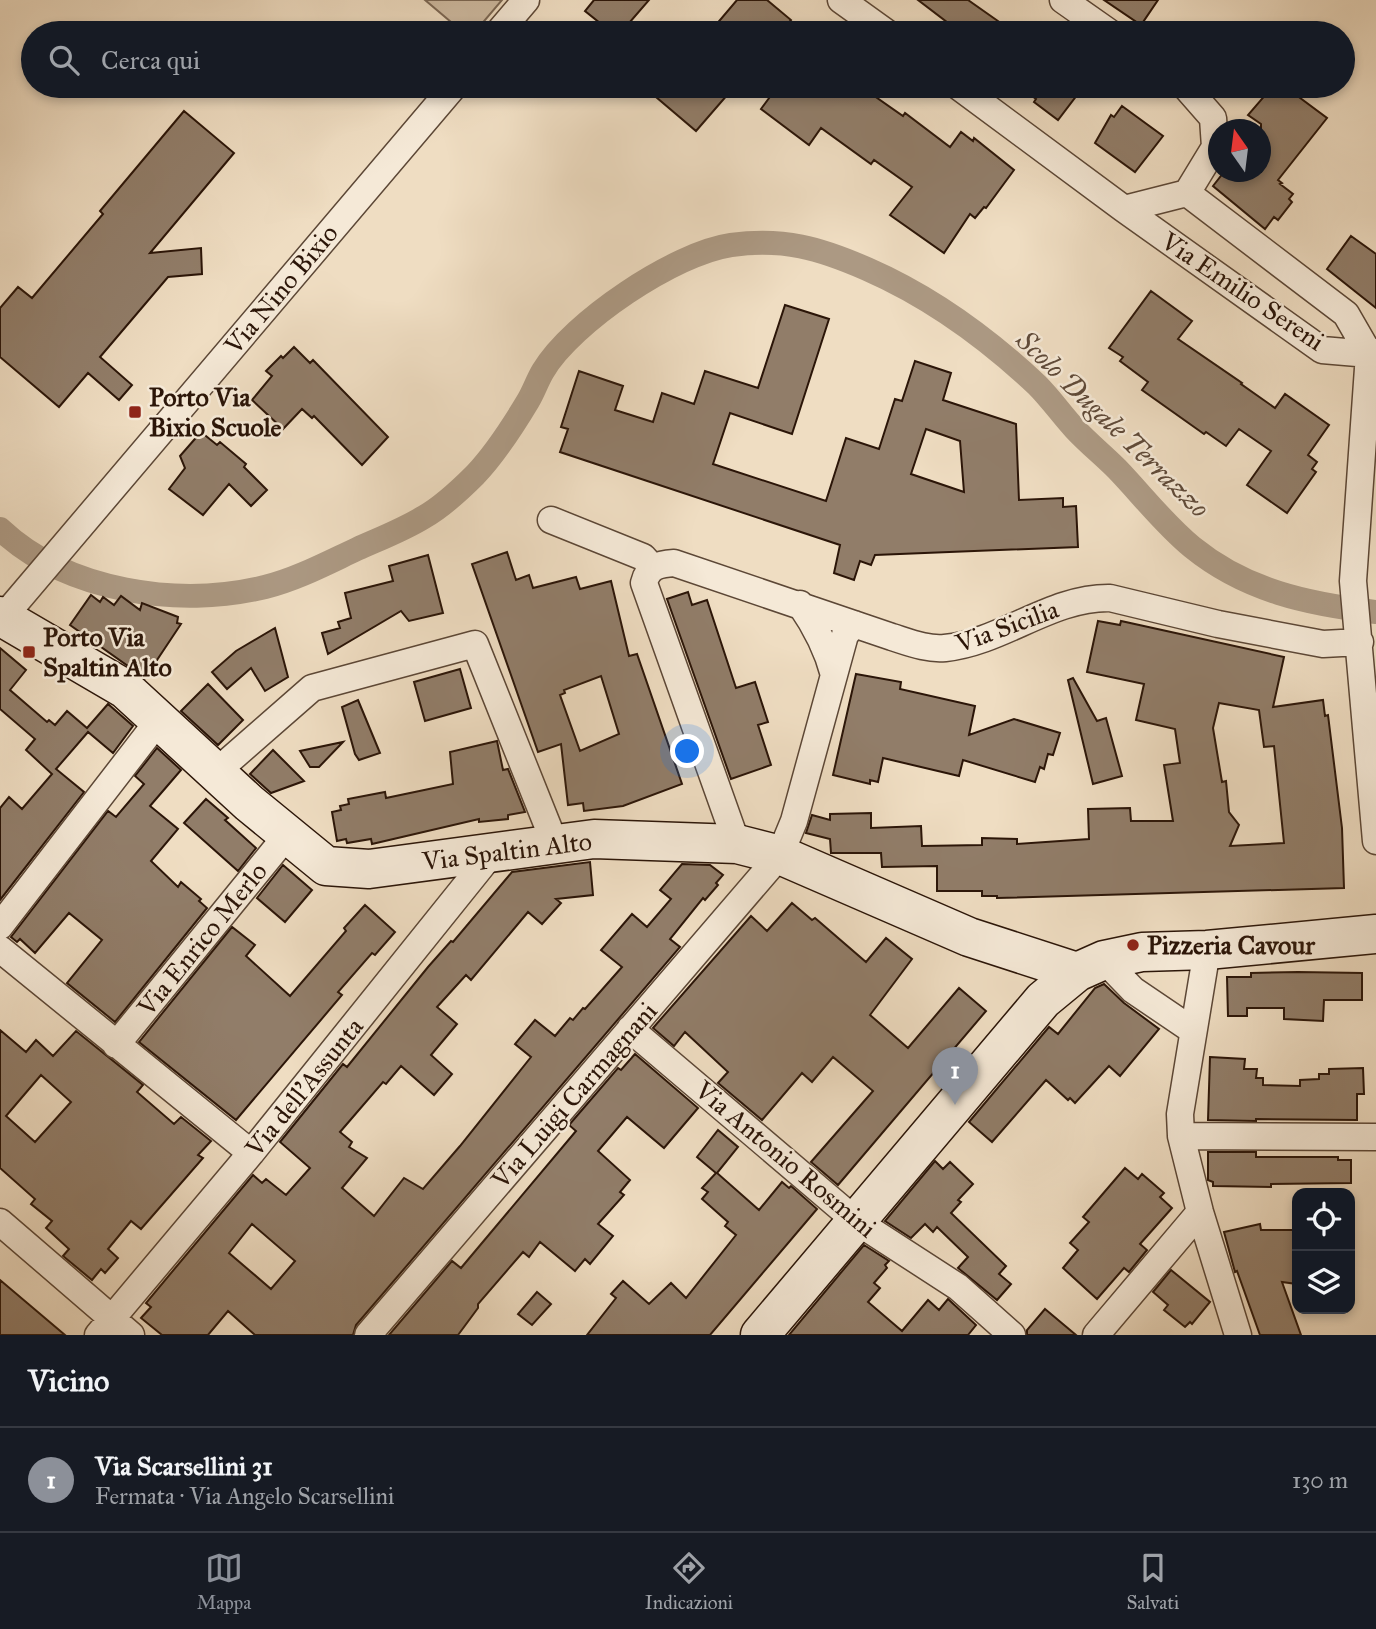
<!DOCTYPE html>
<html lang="it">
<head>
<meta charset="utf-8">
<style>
	:root { --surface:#171b24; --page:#242831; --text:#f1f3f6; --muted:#9ea1a6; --line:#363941; --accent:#8c9099 }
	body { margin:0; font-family:"IM FELL Great Primer",serif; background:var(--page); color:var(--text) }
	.controls { position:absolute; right:21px; bottom:21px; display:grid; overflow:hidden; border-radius:14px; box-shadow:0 4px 10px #0003 }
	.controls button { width:63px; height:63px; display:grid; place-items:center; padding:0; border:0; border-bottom:2px solid var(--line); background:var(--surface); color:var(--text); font:35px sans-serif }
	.compass { position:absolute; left:1208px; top:119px; width:63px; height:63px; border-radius:50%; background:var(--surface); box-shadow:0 4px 10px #0003; rotate:346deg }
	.you { position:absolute; left:688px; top:752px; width:24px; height:24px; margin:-18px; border:5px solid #fff; border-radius:50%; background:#1a73e8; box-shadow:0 0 0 10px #1a73e833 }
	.badge { display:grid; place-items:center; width:46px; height:46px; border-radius:50%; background:var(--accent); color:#fff; font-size:23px; font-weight:700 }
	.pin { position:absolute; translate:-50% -58px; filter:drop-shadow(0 2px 4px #0008) }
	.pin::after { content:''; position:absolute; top:37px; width:24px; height:21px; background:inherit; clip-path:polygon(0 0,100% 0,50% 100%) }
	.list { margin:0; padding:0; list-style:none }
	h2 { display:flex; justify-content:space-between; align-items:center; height:91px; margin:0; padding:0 28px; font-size:30px }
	h2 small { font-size:23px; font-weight:400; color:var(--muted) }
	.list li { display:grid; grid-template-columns:46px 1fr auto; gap:21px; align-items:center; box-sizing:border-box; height:105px; padding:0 28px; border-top:2px solid var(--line) }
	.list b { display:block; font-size:26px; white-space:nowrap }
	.list p { margin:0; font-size:23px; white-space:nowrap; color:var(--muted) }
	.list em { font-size:23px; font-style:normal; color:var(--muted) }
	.icon { flex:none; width:38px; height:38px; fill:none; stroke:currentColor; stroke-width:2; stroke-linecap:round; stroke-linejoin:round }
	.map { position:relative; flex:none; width:1376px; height:1335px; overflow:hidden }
	.search { position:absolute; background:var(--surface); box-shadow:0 4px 10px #0003; left:21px; right:21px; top:21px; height:77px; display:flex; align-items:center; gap:18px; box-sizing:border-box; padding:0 24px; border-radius:38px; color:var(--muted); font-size:26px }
	.sheet { height:196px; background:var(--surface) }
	nav { display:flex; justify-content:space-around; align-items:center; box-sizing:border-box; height:98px; border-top:2px solid var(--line); background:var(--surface); font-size:19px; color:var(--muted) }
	nav a { display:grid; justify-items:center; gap:4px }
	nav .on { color:var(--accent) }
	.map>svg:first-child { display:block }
</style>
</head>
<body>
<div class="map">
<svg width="1376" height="1335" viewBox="0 0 1376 1335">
	<rect width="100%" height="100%" fill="#efddc2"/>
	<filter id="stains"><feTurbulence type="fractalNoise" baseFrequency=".00286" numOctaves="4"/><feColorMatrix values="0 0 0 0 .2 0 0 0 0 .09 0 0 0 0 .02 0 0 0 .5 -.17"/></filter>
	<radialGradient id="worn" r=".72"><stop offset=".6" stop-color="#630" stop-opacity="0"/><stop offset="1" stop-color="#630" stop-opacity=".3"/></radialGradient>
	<path fill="#cebba2" stroke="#7c6855" stroke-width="2" d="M425 0H502L474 33H464Z"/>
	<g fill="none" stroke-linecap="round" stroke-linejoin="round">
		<path stroke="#ac9983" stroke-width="24" d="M0 529C67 592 179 608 265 587 297 579 327 563 357 549 379 539 403 530 424 517 442 507 461 489 475 475 495 454 513 426 528 401 534 391 537 381 543 371 572 322 675 253 731 245 784 238 819 248 867 269 931 297 986 337 1037 385 1051 399 1062 415 1075 429 1088 443 1103 455 1117 469 1142 495 1164 524 1192 547 1246 591 1308 604 1376 612"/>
	</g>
	<path fill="#917d69" stroke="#2b1508" stroke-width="2" fill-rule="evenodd" d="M594 0H649L623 30 616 24 610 31 585 11Z
		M737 0H767L791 20 780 33H709Z
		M918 0H968L1015 33H946L952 26Z
		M1104 0H1158L1141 25Z
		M643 86H735L696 131Z
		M778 86H860L903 116 905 113 950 147 961 132 973 141 974 138 1014 170 986 208 984 207 975 218 970 214 944 253 890 215 912 187 874 160 871 164 821 128 809 145 761 109Z
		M1019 86H1081L1075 94 1077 95 1058 120 1034 102 1036 99Z
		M1273 86H1284L1327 118 1278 180 1282 183 1280 184 1293 194 1289 199 1292 202 1278 220 1274 217 1265 229 1213 186 1224 172H1261V124L1248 115Z
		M1122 106 1163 136 1135 172 1095 143 1111 115 1114 117Z
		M184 111 234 153 150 253 201 248 202 274 168 277 100 357 132 385 119 400 88 373 59 407 0 357V308L18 287 32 298 103 214 100 211Z
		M1351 236 1376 254V308L1327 269Z
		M1151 291 1192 321 1178 339 1242 383 1241 384 1275 408 1285 394 1329 425 1308 455 1317 462 1312 469 1316 472 1287 513 1247 485 1271 451 1239 429 1226 446 1206 432 1204 434 1142 390 1148 382 1120 361 1123 357 1109 348Z
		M785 305 829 319 792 434 730 413 713 464 826 501 846 438 879 449 895 399 902 401 915 361 951 373 943 400 1016 424 1019 500 1063 498V507L1076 506 1078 547 875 555 871 565 860 561 854 580 834 573 840 545 560 452 568 429 561 427 579 371 623 386 615 410 653 422 662 393 694 404 705 371 758 388ZM926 429 960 441 964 492 911 474Z
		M294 347 310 363 313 360 388 437 362 465 314 416 312 418 302 409 283 429 252 400 272 376 266 371 281 356 283 358Z
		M201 432 217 445 220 442 246 464 244 467 267 490 251 506 229 484 203 515 169 489 185 468 180 456Z
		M507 552 516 580 529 575 533 588 576 577 580 589 611 581 629 656 637 654 682 784 623 806 584 811 583 803 568 805 561 744 538 752 472 564ZM601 676 619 734 580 751 560 695 565 693 564 690Z
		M428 555 443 613 409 621 401 611 328 654 322 633 340 628 338 622 351 618 345 593 393 581 389 566Z
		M688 592 692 605 707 600 736 688 755 682 768 722 758 725 771 765 731 779 667 599Z
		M91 595 100 602 103 597 114 605 121 596 140 610 142 603 178 617 177 623 181 624 145 678 70 625Z
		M1098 621 1120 625 1121 621 1284 657 1273 707 1323 700 1325 716 1328 715 1342 828 1344 888 997 898V896H982V891H937V866L882 867 881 853H831L830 839 806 833 812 815 830 820V814L871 813V828L921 826 922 846 982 845V838L1017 839V844L1089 839 1088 809 1130 808 1131 821H1173L1164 765 1180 763 1175 729 1136 720 1144 684 1087 672ZM1219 703 1259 710 1264 747 1274 746 1284 843 1230 846 1239 825 1229 812 1226 781 1222 782 1213 728Z
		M275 628 288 677 265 691 251 668 227 689 212 672 236 651Z
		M0 648 26 670 10 690 47 722 49 720 55 725 67 711 87 728 108 704 133 726 113 753 88 732 56 769 84 792 0 900V808L9 797 22 809 52 774 26 750 35 739 0 709Z
		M460 669 471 708 425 721 414 682Z
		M856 674 901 682 900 689 975 706 969 735 1014 719 1060 733 1053 755 1048 754 1044 769 1040 767 1035 782 963 760 959 776 883 758 878 782 870 780V784L833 775Z
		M1073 678 1097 721 1106 718 1122 776 1093 784 1068 680Z
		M208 684 243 720 218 745 181 711Z
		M358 700 380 753 359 760 355 754 342 707Z
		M497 741 503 770 508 769 525 812 508 815V819L479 822V819L372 844 371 839 347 843 346 839 337 841 332 812 341 810 340 806 349 804 348 799 385 792 386 798 453 784 450 752Z
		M343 742 319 767H310L300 751Z
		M157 748 181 770 150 806 178 829 151 861 178 887 181 882 201 899 199 901 207 908 115 1022 67 983 102 940 69 913 35 953 20 939 17 942 11 937 108 811 116 817 144 784 135 776Z
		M273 750 304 781 271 793 250 774Z
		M206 799 228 818 225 820 256 848 238 871 184 823Z
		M590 862 593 895 556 899 561 903 542 924 528 912 471 980 466 975 437 1007 457 1024 431 1055 452 1074 434 1095 401 1066 386 1084 383 1082 340 1132 352 1142 349 1147 367 1158 342 1188 374 1216 404 1178 423 1189 460 1146 531 1057 515 1044 535 1020 555 1036 570 1018 573 1020 583 1008 585 1009 622 967 601 950 632 914 647 927 671 899 660 890 682 864 710 865 723 875 716 883 718 885 705 900 703 898 670 939 680 947 356 1325 353 1335H255L228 1311 208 1335H162L141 1318 151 1307 146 1303 253 1175 262 1183 266 1179 286 1195 310 1168 280 1142 343 1064 347 1067 428 967 451 941 453 942 512 872ZM252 1224 295 1261 271 1289 229 1253Z
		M283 865 312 890 285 922 257 898Z
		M792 903 812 920 815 918 866 962 886 938 912 959 870 1015 908 1048 959 988 986 1011 838 1185 811 1162 873 1091 833 1057 812 1082 802 1073 762 1120 718 1083 728 1072 685 1032 674 1046 653 1028 751 916 767 931Z
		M365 905 395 932 375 955 372 953 338 992 342 995 236 1120 139 1042 232 927 255 945 246 956 290 996 346 931 344 928Z
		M1298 972 1362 973V1000H1324L1323 1021 1284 1019V1008H1247V1016H1228L1227 977H1251V973Z
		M1104 984 1124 1003 1159 1029 1120 1076 1109 1066 1075 1103 1070 1098 1068 1100 1046 1080 992 1142 969 1122 1049 1027 1058 1034 1095 988Z
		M0 1030 26 1052 36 1040 53 1056 76 1031 143 1085 137 1092 174 1124 181 1117 211 1141 198 1155 203 1158 141 1229 131 1221 108 1249 118 1258 105 1273 101 1269 92 1280 63 1256 69 1249 46 1228 52 1221 31 1204 35 1199 0 1168ZM41 1075 71 1102 35 1142 6 1116Z
		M635 1054 698 1108 664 1148 627 1117 598 1151 630 1180 620 1192 624 1195 598 1224 613 1236 590 1264 585 1259 575 1271 540 1242 529 1257 523 1252 478 1304V1308L458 1335H389L452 1261 461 1268 576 1131 569 1125 618 1068 621 1070Z
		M1210 1057 1245 1059 1244 1069H1257L1256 1078H1263V1085L1300 1086V1080L1319 1079V1074H1329V1069L1363 1068 1364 1094H1357V1120L1256 1119V1121L1208 1120Z
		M718 1130 738 1147 717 1173 759 1210 782 1182 789 1188 791 1186 817 1209 710 1335H587L616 1298 611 1294 623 1281 649 1304 671 1283 686 1298 736 1235 725 1226 728 1222 702 1199 708 1192 702 1188 716 1173 697 1157Z
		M1208 1152H1256V1157H1338V1160H1351V1183L1271 1184V1187L1213 1186V1182L1208 1180Z
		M935 1161 943 1169 950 1162 973 1184 958 1200 961 1202 951 1213 1006 1266 999 1274 1011 1284 997 1300 958 1268 968 1257 937 1227 933 1232 925 1224 911 1238 885 1221Z
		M1125 1168 1138 1179 1142 1174 1164 1193 1160 1197 1172 1208 1140 1244 1147 1250 1129 1272 1124 1268 1097 1299 1063 1268 1078 1250 1070 1243 1089 1222 1083 1217Z
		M1260 1224 1261 1230H1297V1284L1282 1282 1301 1335H1260L1237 1271 1235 1272 1224 1232Z
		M864 1245 889 1261 885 1265 887 1268 874 1283 880 1288 868 1302 902 1331 928 1300 939 1310 948 1299 976 1325 968 1335H789Z
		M1171 1270 1210 1302 1192 1324 1190 1322 1185 1327 1164 1310 1168 1305 1153 1292Z
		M0 1280 65 1335H0Z
		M537 1292 551 1304 532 1325 518 1314Z
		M1045 1309 1076 1335H1027V1330Z"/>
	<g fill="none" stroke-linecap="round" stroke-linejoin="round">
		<defs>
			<path id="street" d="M841 0 887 33
				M1063 0 1110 33
				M498 33 526 0
				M958 86 1124 209 1322 350 1369 354 1376 352
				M1185 86 1213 118 1215 147 1187 193
				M1124 209 1187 193 1346 314 1369 354 1376 359
				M1369 354 1353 581 1376 841
				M551 520 643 557 652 567
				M800 604C816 627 827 648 834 675
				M0 621 454 86
				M216 772 312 688 475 644 555 844
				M737 844 644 583C648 566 659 564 674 563L892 637C908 642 928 650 945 648 1003 642 1051 597 1110 598L1218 624 1323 644 1360 642
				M0 926 159 720
				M0 949 251 1153
				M1207 950 1180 1114 1181 1136 1200 1212 1238 1335
				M1104 960 1133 990 1192 1030
				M630 1029 856 1221 958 1287 1012 1335
				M116 1045 288 834
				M1181 1136 1376 1137
				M0 1222 131 1335
				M98 1335 251 1153 492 853
				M368 1335 780 855 794 821 845 635 854 624
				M1096 1335 1200 1212"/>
			<path id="secondary" d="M0 616 125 689 249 803 326 866 369 869 594 839 737 844 780 855 969 937 1077 972
				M760 1335 1043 1000 1077 972 1104 960 1142 952 1207 950 1376 934"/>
		</defs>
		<use href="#street" stroke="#5c4736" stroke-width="29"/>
		<use href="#secondary" stroke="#2b1508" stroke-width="41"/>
		<use href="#street" stroke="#f5e9d7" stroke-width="26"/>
		<use href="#secondary" stroke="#f5e9d7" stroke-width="38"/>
	</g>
	<g fill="#8f2418" stroke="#f5e9d7" stroke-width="2.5">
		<rect x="128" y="405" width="14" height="14" rx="3.5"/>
		<rect x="22" y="645" width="14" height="14" rx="3.5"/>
		<circle cx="1133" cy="945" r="7"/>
	</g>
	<g text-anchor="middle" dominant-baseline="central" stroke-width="5" stroke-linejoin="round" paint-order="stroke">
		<g font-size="26" fill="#2b1508" stroke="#f5e9d7">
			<text transform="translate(281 289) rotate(-50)">Via Nino Bixio</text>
			<text transform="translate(1243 291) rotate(34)">Via Emilio Sereni</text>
			<text transform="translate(1007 626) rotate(-20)">Via Sicilia</text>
			<text transform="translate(507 851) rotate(-7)">Via Spaltin Alto</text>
			<text transform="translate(202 939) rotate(-51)">Via Enrico Merlo</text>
			<text transform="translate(304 1087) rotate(-51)">Via dell'Assunta</text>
			<text transform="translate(574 1095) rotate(-49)">Via Luigi Carmagnani</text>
			<text transform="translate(786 1159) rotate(40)">Via Antonio Rosmini</text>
		</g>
		<g font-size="26" font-weight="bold" fill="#2b1508" stroke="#f5e9d7" text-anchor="start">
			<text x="149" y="397">Porto Via<tspan x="149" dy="30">Bixio Scuole</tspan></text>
			<text x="43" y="637">Porto Via<tspan x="43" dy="30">Spaltin Alto</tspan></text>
			<text x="1147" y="945">Pizzeria Cavour</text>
		</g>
		<g font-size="28" font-style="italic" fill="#5f4a39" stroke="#f5e9d7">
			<text transform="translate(1113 424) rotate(44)">Scolo Dugale Terrazzo</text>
		</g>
	</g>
	<rect width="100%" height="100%" filter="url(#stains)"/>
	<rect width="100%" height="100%" fill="url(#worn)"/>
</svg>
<div class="controls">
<button><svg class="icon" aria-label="locate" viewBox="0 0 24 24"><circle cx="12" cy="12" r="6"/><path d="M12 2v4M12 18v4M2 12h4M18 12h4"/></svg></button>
<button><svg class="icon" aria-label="layers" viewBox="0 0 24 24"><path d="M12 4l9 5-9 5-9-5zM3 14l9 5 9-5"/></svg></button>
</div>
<svg class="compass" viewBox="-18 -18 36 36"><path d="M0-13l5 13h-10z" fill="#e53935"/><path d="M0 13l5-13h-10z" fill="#9ea1a6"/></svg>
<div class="you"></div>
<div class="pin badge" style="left:955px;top:1105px">1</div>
<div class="search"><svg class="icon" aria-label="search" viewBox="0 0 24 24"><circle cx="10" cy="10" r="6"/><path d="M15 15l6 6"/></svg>Cerca qui</div>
</div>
<section class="sheet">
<h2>Vicino<small></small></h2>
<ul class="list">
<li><span class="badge">1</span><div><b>Via Scarsellini 31</b><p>Fermata · Via Angelo Scarsellini</p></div><em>130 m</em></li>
</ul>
</section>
<nav>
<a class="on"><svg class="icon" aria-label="map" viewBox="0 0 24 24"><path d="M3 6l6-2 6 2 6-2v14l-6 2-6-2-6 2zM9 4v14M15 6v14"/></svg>Mappa</a>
<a><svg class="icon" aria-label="directions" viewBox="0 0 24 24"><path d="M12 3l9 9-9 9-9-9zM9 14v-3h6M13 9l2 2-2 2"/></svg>Indicazioni</a>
<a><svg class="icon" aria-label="saved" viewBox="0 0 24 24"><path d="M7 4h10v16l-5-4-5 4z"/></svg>Salvati</a>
</nav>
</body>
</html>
